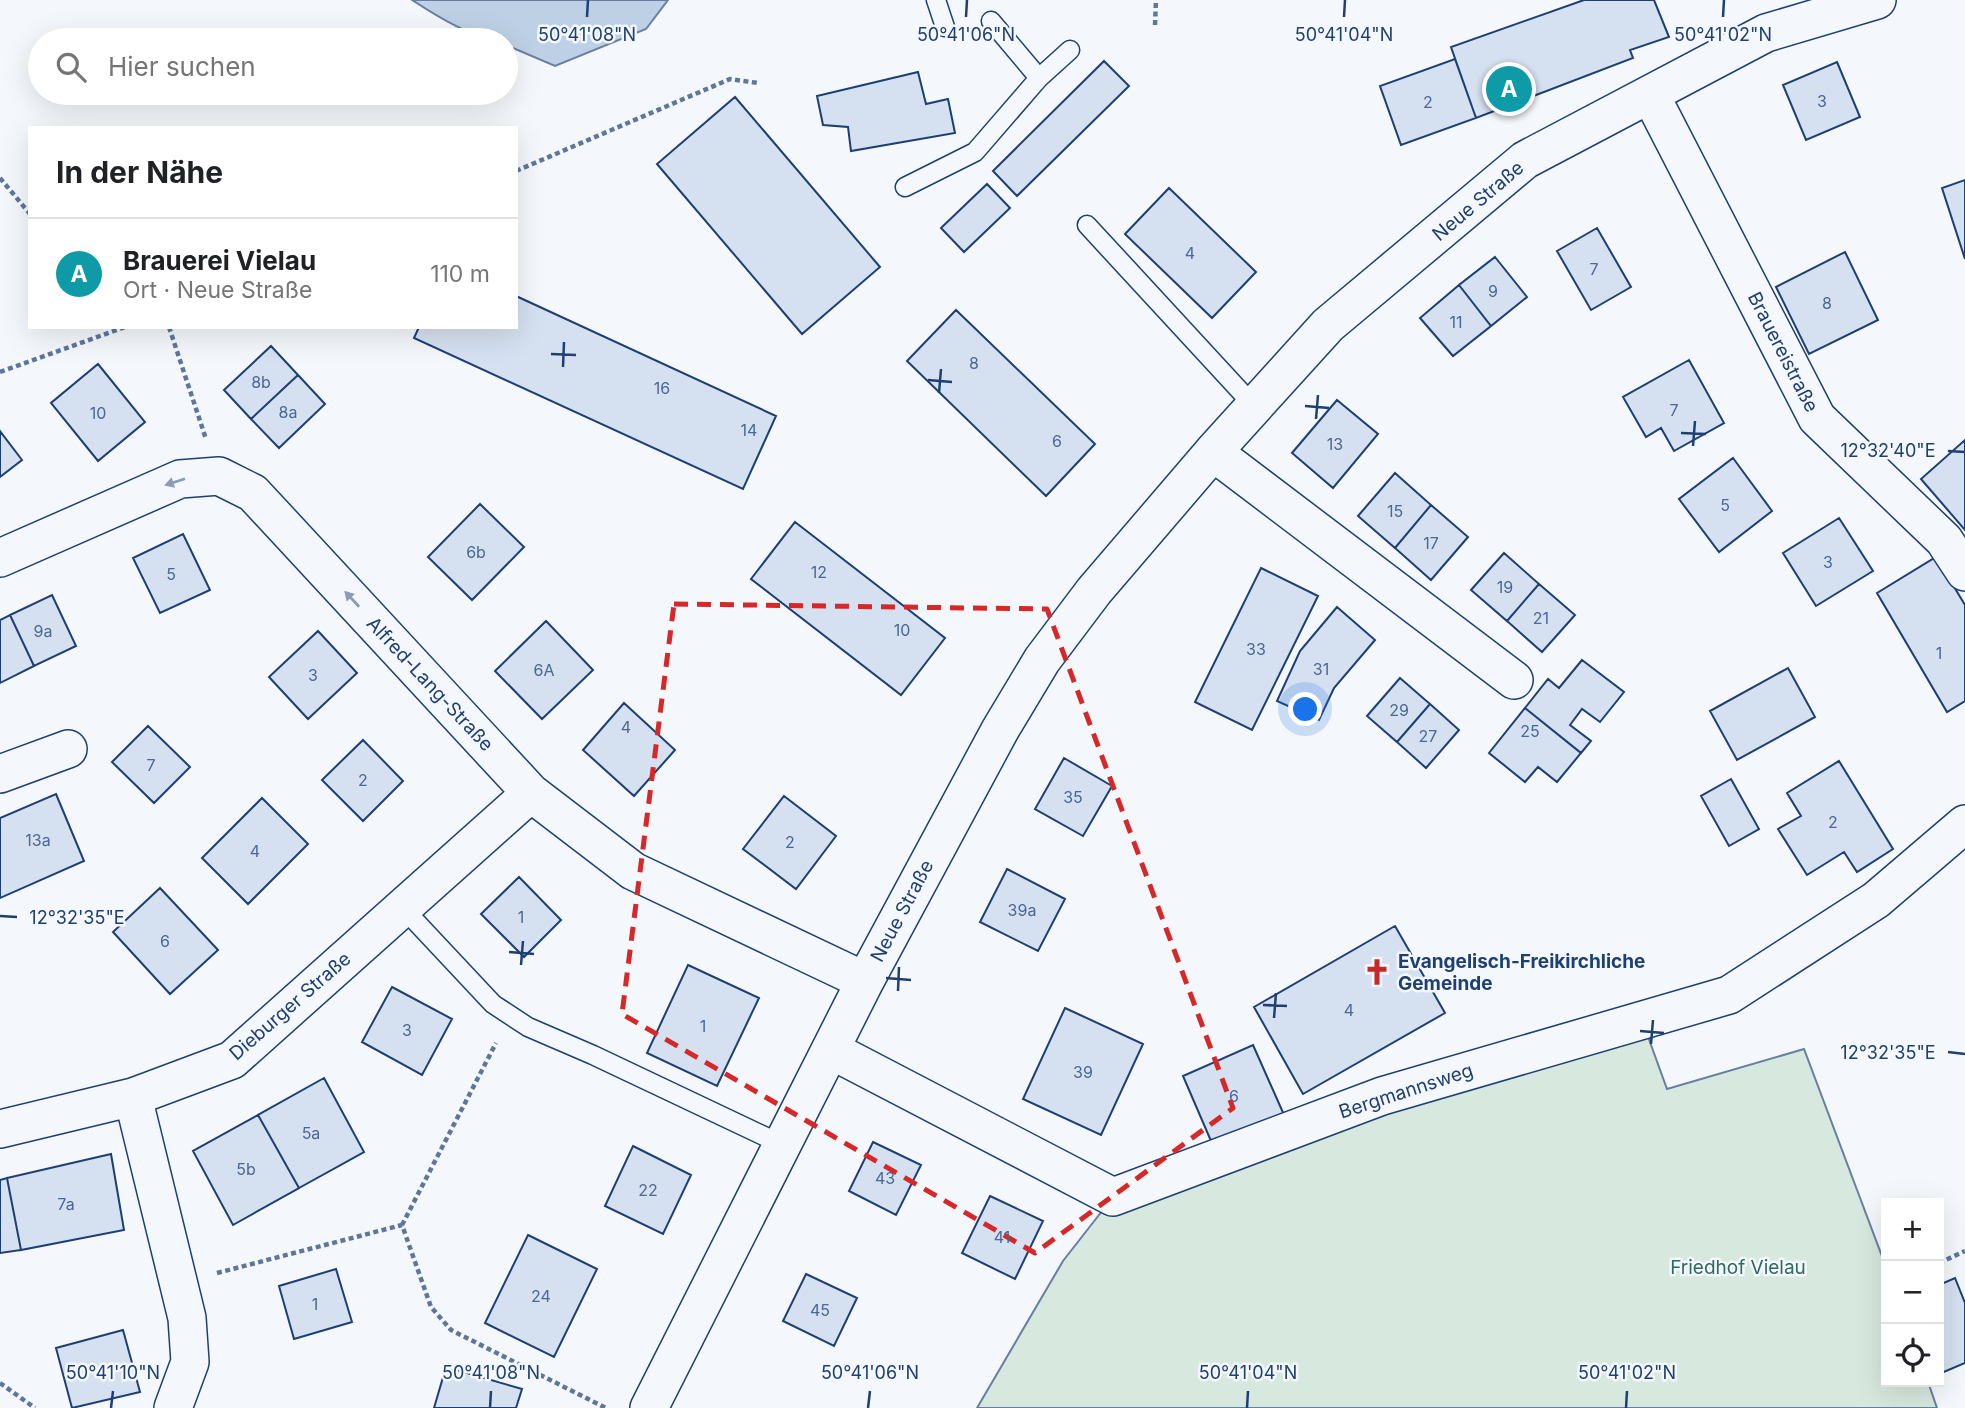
<!DOCTYPE html>
<html lang="de">
<head>
<meta charset="utf-8">
<style>
	:root { --surface:#fff; --page:#f2f2f2; --text:#202124; --muted:#757577; --line:#e0e0e0; --accent:#0f766e }
	body { margin:0; font-family:Inter,sans-serif; background:var(--page); color:var(--text) }
	.controls { position:absolute; right:21px; bottom:21px; display:grid; overflow:hidden; border-radius:0px; box-shadow:0 7px 28px #0002 }
	.controls button { width:63px; height:63px; display:grid; place-items:center; padding:0; border:0; border-bottom:2px solid var(--line); background:var(--surface); color:var(--text); font:35px sans-serif }
	.you { position:absolute; left:1306px; top:710px; width:24px; height:24px; margin:-18px; border:5px solid #fff; border-radius:50%; background:#1a73e8; box-shadow:0 0 0 10px #1a73e833 }
	.badge { display:grid; place-items:center; width:46px; height:46px; border-radius:50%; background:var(--accent); color:#fff; font-size:23px; font-weight:700 }
	.pin { position:absolute; translate:-50% -50%; border:4px solid #fff; box-shadow:0 2px 7px #0006 }
	.list { margin:0; padding:0; list-style:none }
	h2 { display:flex; justify-content:space-between; align-items:center; height:91px; margin:0; padding:0 28px; font-size:30px }
	h2 small { font-size:23px; font-weight:400; color:var(--muted) }
	.list li { display:grid; grid-template-columns:46px 1fr auto; gap:21px; align-items:center; box-sizing:border-box; height:112px; padding:0 28px; border-top:2px solid var(--line) }
	.list b { display:block; font-size:26px; white-space:nowrap }
	.list p { margin:0; font-size:23px; white-space:nowrap; color:var(--muted) }
	.list em { font-size:23px; font-style:normal; color:var(--muted) }
	.icon { flex:none; width:38px; height:38px; fill:none; stroke:currentColor; stroke-width:2; stroke-linecap:round; stroke-linejoin:round }
	.map { position:relative; flex:none; width:1965px; height:1408px; overflow:hidden }
	.search { position:absolute; background:var(--surface); box-shadow:0 7px 28px #0002; left:28px; top:28px; width:490px; height:77px; display:flex; align-items:center; gap:18px; box-sizing:border-box; padding:0 24px; border-radius:38px; color:var(--muted); font-size:26px }
	.panel { position:absolute; background:var(--surface); box-shadow:0 7px 28px #0002; left:28px; top:126px; width:490px; height:203px; border-radius:0px }
	.map>svg:first-child { display:block }
</style>
</head>
<body>
<div class="map">
<svg width="1965" height="1408" viewBox="0 0 1965 1408">
	<rect width="100%" height="100%" fill="#f4f7fb"/>
	<path fill="#d7e8df" stroke="#687fa3" stroke-width="2" d="M1642 1020 1667 1089 1804 1049 1886 1267V1382H1928L1937 1408H977L1063 1261 1113 1197Z"/>
	<path fill="#bed0e5" stroke="#687fa3" stroke-width="2" d="M412 0H668L646 29 555 66 506 45V40C474 40 438 17 412 0Z"/>
	<path fill="#d5e0f0" stroke="#1d3f73" stroke-width="2" d="M1584 0H1654L1669 37 1630 50 1633 58 1476 118 1451 47Z
		M1455 59 1476 118 1401 145 1380 86Z
		M1104 61 1129 86 1017 196 993 171Z
		M1837 62 1860 117 1806 140 1783 85Z
		M918 72 926 104 948 99 955 133 851 151 848 127 823 125 817 96Z
		M735 97 880 267 802 334 657 164Z
		M1965 180V259L1942 188Z
		M987 184 1010 208 964 252 941 228Z
		M1169 188 1256 272 1212 318 1125 234Z
		M1597 228 1631 287 1591 310 1557 251Z
		M1845 252 1878 320 1809 354 1776 287Z
		M1495 257 1527 297 1491 326 1459 285Z
		M1459 285 1491 326 1453 356 1420 318Z
		M516 296 776 416 743 489 414 338 419 327H516Z
		M956 310 1095 444 1046 496 907 361Z
		M271 346 298 375 251 419 224 390Z
		M1689 360 1724 423 1674 451 1661 428 1646 437 1623 397Z
		M98 364 145 422 98 461 51 403Z
		M298 375 325 404 279 448 251 419Z
		M1337 400 1378 434 1333 488 1292 453Z
		M0 431 22 460 0 477Z
		M1965 440V530L1921 479Z
		M1733 458 1772 511 1719 552 1679 499Z
		M1395 473 1431 505 1395 548 1358 516Z
		M480 504 524 547 472 600 428 557Z
		M1431 505 1468 537 1431 580 1395 548Z
		M1839 518 1873 571 1816 606 1783 553Z
		M795 522 945 638 901 695 751 579Z
		M183 534 210 590 160 613 133 558Z
		M1504 553 1539 584 1507 621 1471 590Z
		M1936 557 1965 605V701L1947 712 1877 593Z
		M1261 568 1318 596 1252 730 1195 702Z
		M1539 584 1575 615 1542 652 1507 621Z
		M52 595 76 646 34 666 10 615Z
		M1337 607 1375 640 1334 688 1319 720 1277 701 1300 651Z
		M10 615 34 666 0 683V620Z
		M546 621 593 670 542 719 495 671Z
		M318 631 357 673 308 719 269 677Z
		M1582 660 1624 692 1600 722 1582 709 1570 725 1591 741 1581 753 1525 708 1548 679 1559 688Z
		M1788 668 1815 717 1737 760 1710 711Z
		M1400 678 1430 704 1397 742 1367 716Z
		M624 703 675 750 634 796 583 750Z
		M1430 704 1459 730 1426 768 1397 742Z
		M1525 708 1581 753 1557 782 1538 767 1525 782 1489 753Z
		M148 726 190 767 154 803 112 762Z
		M363 740 403 781 363 821 322 780Z
		M1064 758 1112 786 1083 836 1035 809Z
		M1839 761 1893 849 1857 872 1844 852 1807 875 1778 829 1801 816 1787 793Z
		M1731 779 1759 829 1729 846 1701 796Z
		M56 794 84 861 0 898V818Z
		M784 796 836 836 796 889 743 849Z
		M262 798 308 844 248 904 202 858Z
		M1007 869 1065 899 1038 951 980 922Z
		M519 877 561 920 524 957 481 914Z
		M160 888 218 950 170 994 113 932Z
		M1395 926 1445 1013 1303 1094 1254 1007Z
		M688 965 759 998 717 1086 647 1053Z
		M392 987 452 1019 422 1075 362 1042Z
		M1065 1008 1143 1044 1101 1135 1023 1099Z
		M1253 1045 1285 1117 1214 1148 1183 1076Z
		M324 1078 364 1152 299 1188 258 1115Z
		M258 1115 299 1188 233 1225 193 1151Z
		M873 1142 921 1165 896 1215 849 1191Z
		M633 1146 691 1175 663 1234 605 1206Z
		M111 1154 124 1230 21 1250 7 1178Z
		M7 1178 21 1250 0 1253V1180Z
		M990 1196 1043 1221 1015 1279 962 1253Z
		M528 1235 597 1269 554 1357 485 1323Z
		M336 1269 352 1322 294 1339 279 1286Z
		M806 1274 857 1298 834 1346 783 1321Z
		M1955 1278 1965 1303V1363L1939 1374V1285Z
		M123 1330 140 1392 72 1408 56 1348Z
		M446 1367 522 1389 516 1408H434Z"/>
	<g fill="none" stroke-linecap="round" stroke-linejoin="round">
		<defs>
			<path id="lane" d="M936 0 945 27
				M991 21 1039 78
				M905 187 975 152 1039 78 1070 50
				M1087 225 1254 406
				M403 908 493 1004 528 1027 593 1055 783 1145"/>
			<path id="street" d="M1651 96 1817 418 1944 540 1965 572
				M1213 452 1514 680
				M0 558 180 479 219 476 253 493 531 793 633 871 865 981
				M0 774 68 749
				M831 1050 1113 1197 1382 1096 1729 995 1876 900 1965 824
				M133 1097 187 1318 190 1362 173 1408
				M0 1129 133 1097 232 1060 531 793
				M649 1408 865 981 1000 730 1042 660 1094 591 1213 452 1328 325 1525 160 1766 33 1877 0"/>
		</defs>
		<use href="#lane" stroke="#1d3f73" stroke-width="21"/>
		<use href="#street" stroke="#1d3f73" stroke-width="40"/>
		<path stroke="#5e769c" stroke-width="4.5" stroke-dasharray="5 3.5" stroke-linecap="butt" d="M1155 25 1156 0
			M516 171 730 79 758 83
			M0 178 30 214
			M169 327 206 439
			M0 372 125 327
			M402 1225 496 1043
			M1939 1263 1965 1251
			M217 1273 402 1225 431 1307 451 1330 606 1408
			M0 1383 35 1408"/>
		<use href="#lane" stroke="#f4f7fb" stroke-width="18"/>
		<use href="#street" stroke="#f4f7fb" stroke-width="37"/>
	</g>
	<defs><path id="oneway-solid" d="M-6-.8H1V-3.2L6.5 0L1 3.2V.8H-6Z" transform="scale(1.75)"/></defs>
	<g fill="#889bb7">
		<use href="#oneway-solid" transform="translate(175 482) rotate(162)"/>
		<use href="#oneway-solid" transform="translate(352 599) rotate(-133)"/>
	</g>
	<path fill="none" stroke="#d62828" stroke-width="5" stroke-dasharray="14 9" stroke-linejoin="round" d="M674 604 1047 609 1233 1108 1035 1253 622 1014Z"/>
	<path fill="none" stroke="#1d3f73" stroke-width="2.5" d="M587 17 588 0M966 17 967 0M1344 17 1345 0M1723 17 1724 0M551 354 576 355M563 367 564 342M928 380 952 382M939 393 941 369M1305 406 1329 408M1316 419 1318 395M1681 433 1706 434M1693 446 1695 421M1948 451 1965 452M0 916 17 917M509 952 534 954M521 965 523 941M886 978 911 980M898 991 899 967M1263 1005 1287 1006M1274 1018 1276 993M1640 1031 1664 1033M1651 1044 1653 1020M1948 1052 1965 1054M111 1408 113 1391M490 1408 491 1391M868 1408 870 1391M1247 1408 1248 1391M1626 1408 1627 1391"/>
	<defs>
		<symbol id="church-bare" viewBox="-9 -9 18 18"><path d="M-1.2-6h2.4v3.5h3.3v2.4h-3.3V6h-2.4V-.1h-3.3v-2.4h3.3Z" fill="#c62828" stroke="#f4f7fb" stroke-width="2.5" paint-order="stroke"/></symbol>
	</defs>
	<g fill-rule="evenodd">
		<use href="#church-bare" x="1358" y="953" width="38" height="38"/>
	</g>
	<g text-anchor="middle" dominant-baseline="central" stroke-width="5" stroke-linejoin="round" paint-order="stroke">
		<g font-size="16" fill="#4b6792">
			<text x="1822" y="101">3</text>
			<text x="1428" y="102">2</text>
			<text x="1190" y="253">4</text>
			<text x="1594" y="269">7</text>
			<text x="1493" y="291">9</text>
			<text x="1827" y="303">8</text>
			<text x="1456" y="322">11</text>
			<text x="974" y="363">8</text>
			<text x="261" y="382">8b</text>
			<text x="662" y="388">16</text>
			<text x="1674" y="410">7</text>
			<text x="288" y="412">8a</text>
			<text x="98" y="413">10</text>
			<text x="749" y="430">14</text>
			<text x="1057" y="441">6</text>
			<text x="1335" y="444">13</text>
			<text x="1725" y="505">5</text>
			<text x="1395" y="511">15</text>
			<text x="1431" y="543">17</text>
			<text x="476" y="552">6b</text>
			<text x="1828" y="562">3</text>
			<text x="819" y="572">12</text>
			<text x="171" y="574">5</text>
			<text x="1505" y="587">19</text>
			<text x="1541" y="618">21</text>
			<text x="902" y="630">10</text>
			<text x="43" y="631">9a</text>
			<text x="1256" y="649">33</text>
			<text x="1939" y="653">1</text>
			<text x="1321" y="669">31</text>
			<text x="544" y="670">6A</text>
			<text x="313" y="675">3</text>
			<text x="1399" y="710">29</text>
			<text x="626" y="727">4</text>
			<text x="1530" y="731">25</text>
			<text x="1428" y="736">27</text>
			<text x="151" y="765">7</text>
			<text x="363" y="780">2</text>
			<text x="1073" y="797">35</text>
			<text x="1833" y="822">2</text>
			<text x="38" y="840">13a</text>
			<text x="790" y="842">2</text>
			<text x="255" y="851">4</text>
			<text x="1022" y="910">39a</text>
			<text x="521" y="917">1</text>
			<text x="165" y="941">6</text>
			<text x="1349" y="1010">4</text>
			<text x="703" y="1026">1</text>
			<text x="407" y="1030">3</text>
			<text x="1083" y="1072">39</text>
			<text x="1234" y="1096">6</text>
			<text x="311" y="1133">5a</text>
			<text x="246" y="1169">5b</text>
			<text x="885" y="1178">43</text>
			<text x="648" y="1190">22</text>
			<text x="66" y="1204">7a</text>
			<text x="1002" y="1237">41</text>
			<text x="541" y="1296">24</text>
			<text x="315" y="1304">1</text>
			<text x="820" y="1310">45</text>
		</g>
		<g font-size="19" fill="#1d3f73" stroke="#f4f7fb">
			<text transform="translate(1478 201) rotate(-40)">Neue Straße</text>
			<text transform="translate(1783 352) rotate(63)">Brauereistraße</text>
			<text transform="translate(430 684) rotate(47)">Alfred-Lang-Straße</text>
			<text transform="translate(902 911) rotate(-62)">Neue Straße</text>
			<text transform="translate(290 1006) rotate(-41)">Dieburger Straße</text>
			<text transform="translate(1406 1091) rotate(-18)">Bergmannsweg</text>
		</g>
		<g font-size="19" font-weight="bold" fill="#1d3f73" stroke="#f4f7fb" text-anchor="start">
			<text x="1398" y="961">Evangelisch-Freikirchliche<tspan x="1398" dy="22">Gemeinde</tspan></text>
		</g>
		<g font-size="19" fill="#2c6c60" stroke="#f4f7fb">
			<text x="1738" y="1267">Friedhof Vielau</text>
		</g>
	</g>
	<g font-size="18" text-anchor="middle" fill="#1d3f73" stroke="#f4f7fb" stroke-width="5" stroke-linejoin="round" paint-order="stroke">
		<text x="587" y="41">50°41'08"N</text>
		<text x="966" y="41">50°41'06"N</text>
		<text x="1344" y="41">50°41'04"N</text>
		<text x="1723" y="41">50°41'02"N</text>
		<text x="1888" y="457">12°32'40"E</text>
		<text x="77" y="924">12°32'35"E</text>
		<text x="1888" y="1059">12°32'35"E</text>
		<text x="113" y="1379">50°41'10"N</text>
		<text x="491" y="1379">50°41'08"N</text>
		<text x="870" y="1379">50°41'06"N</text>
		<text x="1248" y="1379">50°41'04"N</text>
		<text x="1627" y="1379">50°41'02"N</text>
	</g>
</svg>
<div class="controls">
<button>+</button>
<button>−</button>
<button><svg class="icon" aria-label="locate" viewBox="0 0 24 24"><circle cx="12" cy="12" r="6"/><path d="M12 2v4M12 18v4M2 12h4M18 12h4"/></svg></button>
</div>
<div class="you"></div>
<div class="pin badge" style="left:1509px;top:89px;background:#0f9aa8">A</div>
<div class="search"><svg class="icon" aria-label="search" viewBox="0 0 24 24"><circle cx="10" cy="10" r="6"/><path d="M15 15l6 6"/></svg>Hier suchen</div>
<section class="panel">
<h2>In der Nähe<small></small></h2>
<ul class="list">
<li><span class="badge" style="background:#0f9aa8">A</span><div><b>Brauerei Vielau</b><p>Ort · Neue Straße</p></div><em>110 m</em></li>
</ul>
</section>
</div>
</body>
</html>
